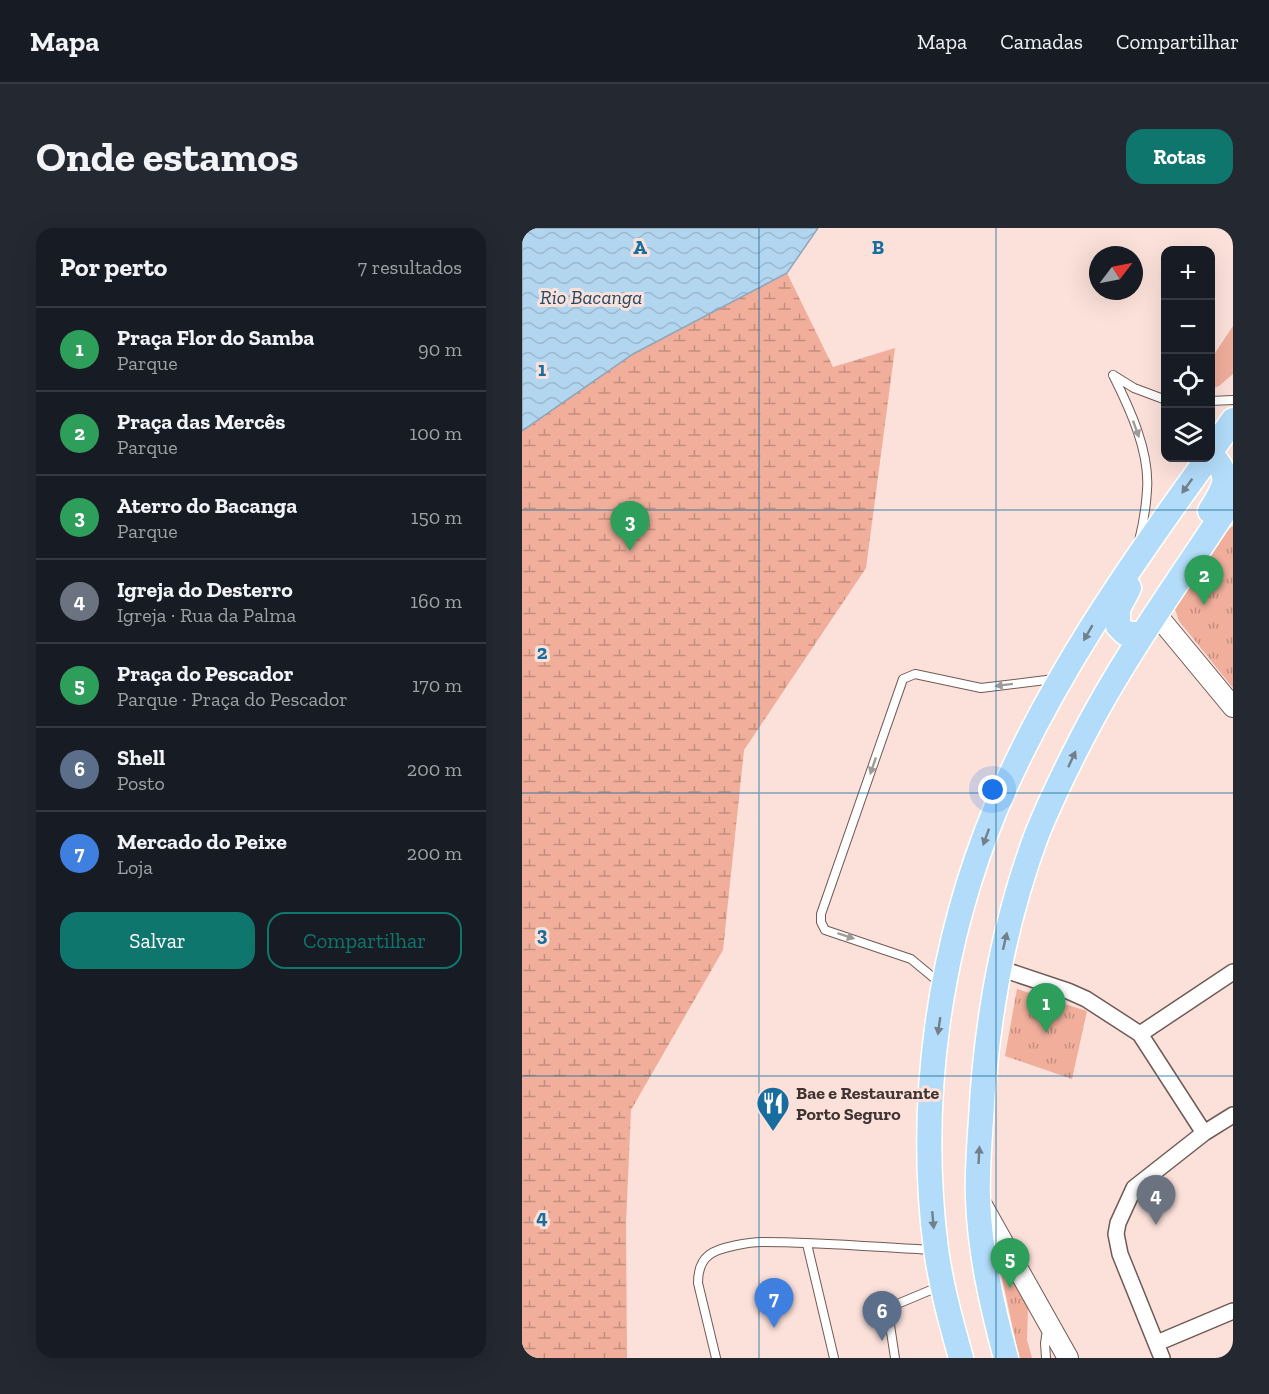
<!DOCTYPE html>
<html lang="pt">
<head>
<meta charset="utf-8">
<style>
	:root { --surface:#171b24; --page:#242831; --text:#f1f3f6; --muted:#9ea1a6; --line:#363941; --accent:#0f766e }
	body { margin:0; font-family:"Zilla Slab",serif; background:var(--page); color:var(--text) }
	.controls { position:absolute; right:18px; top:18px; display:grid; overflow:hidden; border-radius:12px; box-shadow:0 6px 24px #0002 }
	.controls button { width:54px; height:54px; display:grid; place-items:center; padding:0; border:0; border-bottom:2px solid var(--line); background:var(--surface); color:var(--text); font:30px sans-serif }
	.compass { position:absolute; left:567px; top:18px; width:54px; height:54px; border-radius:50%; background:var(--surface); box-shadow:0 6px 24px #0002; rotate:58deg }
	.you { position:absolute; left:471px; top:562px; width:21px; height:21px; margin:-15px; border:4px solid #fff; border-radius:50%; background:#1a73e8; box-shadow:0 0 0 9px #1a73e833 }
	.badge { display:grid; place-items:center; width:39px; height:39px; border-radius:50%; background:var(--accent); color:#fff; font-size:20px; font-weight:700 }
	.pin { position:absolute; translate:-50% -50px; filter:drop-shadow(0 2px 3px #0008) }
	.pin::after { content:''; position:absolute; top:32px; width:21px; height:18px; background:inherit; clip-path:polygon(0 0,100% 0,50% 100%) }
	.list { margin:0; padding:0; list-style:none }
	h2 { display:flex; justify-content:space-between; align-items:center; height:78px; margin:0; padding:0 24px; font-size:26px }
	h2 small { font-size:20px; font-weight:400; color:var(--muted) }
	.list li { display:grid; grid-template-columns:39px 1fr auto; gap:18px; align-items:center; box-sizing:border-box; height:84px; padding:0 24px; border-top:2px solid var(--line) }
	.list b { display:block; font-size:22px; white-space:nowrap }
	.list p { margin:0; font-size:20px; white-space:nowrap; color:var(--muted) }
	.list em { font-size:20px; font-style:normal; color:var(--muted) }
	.actions { display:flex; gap:12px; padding:18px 24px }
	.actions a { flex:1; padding:14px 0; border:2px solid var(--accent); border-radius:18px; text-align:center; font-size:21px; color:var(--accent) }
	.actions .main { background:var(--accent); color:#fff }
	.icon { flex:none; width:33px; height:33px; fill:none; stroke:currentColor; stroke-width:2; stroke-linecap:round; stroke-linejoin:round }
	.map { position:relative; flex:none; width:711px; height:1130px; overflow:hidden; border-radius:18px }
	header { display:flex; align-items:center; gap:36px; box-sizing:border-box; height:84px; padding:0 30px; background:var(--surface); border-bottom:2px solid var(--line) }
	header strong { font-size:28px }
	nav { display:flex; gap:33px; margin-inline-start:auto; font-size:21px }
	.intro { display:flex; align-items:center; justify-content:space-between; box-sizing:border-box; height:144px; padding:0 36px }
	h1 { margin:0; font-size:42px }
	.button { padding:15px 27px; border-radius:18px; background:var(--accent); color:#fff; font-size:21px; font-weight:700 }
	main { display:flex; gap:36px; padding:0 36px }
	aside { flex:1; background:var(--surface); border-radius:18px; box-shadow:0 6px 24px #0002 }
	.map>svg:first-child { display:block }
</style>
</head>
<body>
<header>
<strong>Mapa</strong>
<nav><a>Mapa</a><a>Camadas</a><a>Compartilhar</a></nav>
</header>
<div class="intro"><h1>Onde estamos</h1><a class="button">Rotas</a></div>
<main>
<aside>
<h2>Por perto<small>7 resultados</small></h2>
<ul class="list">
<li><span class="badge" style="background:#2e9e5b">1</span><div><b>Praça Flor do Samba</b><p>Parque</p></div><em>90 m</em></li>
<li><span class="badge" style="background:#2e9e5b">2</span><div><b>Praça das Mercês</b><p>Parque</p></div><em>100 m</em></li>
<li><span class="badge" style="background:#2e9e5b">3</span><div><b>Aterro do Bacanga</b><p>Parque</p></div><em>150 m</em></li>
<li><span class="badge" style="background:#6b7280">4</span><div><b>Igreja do Desterro</b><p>Igreja · Rua da Palma</p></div><em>160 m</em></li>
<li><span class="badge" style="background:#2e9e5b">5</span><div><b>Praça do Pescador</b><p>Parque · Praça do Pescador</p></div><em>170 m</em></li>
<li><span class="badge" style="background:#5c6f8a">6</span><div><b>Shell</b><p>Posto</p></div><em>200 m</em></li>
<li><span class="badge" style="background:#3f7fe0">7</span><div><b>Mercado do Peixe</b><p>Loja</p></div><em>200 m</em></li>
</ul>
<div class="actions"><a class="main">Salvar</a><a>Compartilhar</a></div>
</aside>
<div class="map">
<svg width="711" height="1130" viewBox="0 0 711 1130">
	<defs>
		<pattern id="wetland-marsh" width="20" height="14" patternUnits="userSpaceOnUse" patternTransform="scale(1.5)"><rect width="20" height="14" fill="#f0ae9b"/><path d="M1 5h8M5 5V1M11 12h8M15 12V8" fill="none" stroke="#c48e7f"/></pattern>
		<pattern id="park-tufts" width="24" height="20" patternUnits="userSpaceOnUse" patternTransform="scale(1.5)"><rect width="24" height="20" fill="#f0ae9b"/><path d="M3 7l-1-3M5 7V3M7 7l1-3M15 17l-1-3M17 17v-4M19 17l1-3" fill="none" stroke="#c48e7f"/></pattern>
		<pattern id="water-waves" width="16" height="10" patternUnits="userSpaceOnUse" patternTransform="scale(1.5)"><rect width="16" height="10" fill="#b3d6f0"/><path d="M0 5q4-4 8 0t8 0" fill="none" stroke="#9bb8ce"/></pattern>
	</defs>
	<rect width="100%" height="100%" fill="#fce1da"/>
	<path fill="#f0ae9b" d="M711 98V146L697 158 689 161V131Z"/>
	<path fill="url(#wetland-marsh)" d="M265 45 311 139 373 120 344 340 222 522 201 722 109 882 104 996 105 1130H0V203L111 126Z"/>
	<path fill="url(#park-tufts)" d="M711 298V460L657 393 653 381 654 374 695 309Z
		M495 761 565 783 550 851 483 828Z
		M474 1021 506 1080 505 1112 510 1130H497Z"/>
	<path fill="url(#water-waves)" stroke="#90a5b7" stroke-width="1.5" d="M0 0H296L265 45 111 126 0 203Z"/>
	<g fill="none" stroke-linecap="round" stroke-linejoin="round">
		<defs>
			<path id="service" d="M591 147C608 181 628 224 625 262 624 279 621 297 617 313
				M591 147 612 160 644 172
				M688 173 711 172
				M419 756 389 731 303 702 299 694V686L381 451 393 446 459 460 532 451
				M285 1016 312 1130
				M194 1130 176 1055C176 1045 178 1034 187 1027 197 1019 228 1014 240 1014 296 1014 353 1019 410 1022
				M373 1130 366 1084 373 1077 416 1059
				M524 1130 523 1115 525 1102"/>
			<path id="minor" d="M477 740 546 763 564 771 618 806 682 905
				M618 806 711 744
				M635 1115 711 1083
				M640 1130 598 1026 594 1006 596 995 612 960 682 905 711 887"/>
			<path id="tertiary" d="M634 386 711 479
				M456 970 546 1130"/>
			<path id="primary" d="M688 225 711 192
				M688 283C703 259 711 248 688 226
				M607 360 596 381V398L603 405 620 407
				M439 1130C429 1094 419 1058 414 1021 395 873 417 717 474 580 527 454 606 340 686 230
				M484 1130C470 1078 458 1025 456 971 455 944 457 918 459 892 464 795 481 697 515 606 528 574 544 541 560 510 603 426 660 349 711 270"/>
		</defs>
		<use href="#service" stroke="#715a54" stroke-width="10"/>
		<use href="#minor" stroke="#715a54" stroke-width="18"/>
		<use href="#tertiary" stroke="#715a54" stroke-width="22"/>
		<use href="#primary" stroke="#fff" stroke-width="27"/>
		<use href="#service" stroke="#fff" stroke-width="8"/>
		<use href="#minor" stroke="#fff" stroke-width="15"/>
		<use href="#tertiary" stroke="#fff" stroke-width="20"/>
		<use href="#primary" stroke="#b2dcf9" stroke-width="24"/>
	</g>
	<defs><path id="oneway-solid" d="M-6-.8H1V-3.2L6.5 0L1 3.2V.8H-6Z" transform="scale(1.5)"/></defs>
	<g fill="#9f9a98">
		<use href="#oneway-solid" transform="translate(614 201) rotate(70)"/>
		<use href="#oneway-solid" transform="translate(482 457) rotate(173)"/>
		<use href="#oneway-solid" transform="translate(351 538) rotate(109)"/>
		<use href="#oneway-solid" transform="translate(324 708) rotate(18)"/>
	</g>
	<g fill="#73808b">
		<use href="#oneway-solid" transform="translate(665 258) rotate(126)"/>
		<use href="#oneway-solid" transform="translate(566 405) rotate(120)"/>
		<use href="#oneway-solid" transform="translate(550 531) rotate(-65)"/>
		<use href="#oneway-solid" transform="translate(464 609) rotate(110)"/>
		<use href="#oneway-solid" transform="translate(483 713) rotate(-77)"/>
		<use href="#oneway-solid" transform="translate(417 798) rotate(98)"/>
		<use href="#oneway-solid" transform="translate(457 927) rotate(-87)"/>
		<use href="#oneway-solid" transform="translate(411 992) rotate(85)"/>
	</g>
	<path fill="none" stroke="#176d9d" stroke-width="1.5" stroke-opacity="0.55" d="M237 0V1130M474 0V1130M0 282H711M0 565H711M0 848H711"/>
	<defs>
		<symbol id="restaurant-pin" viewBox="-11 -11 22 30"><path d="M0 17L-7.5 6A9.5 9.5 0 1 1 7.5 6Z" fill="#176d9d" stroke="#fce1da"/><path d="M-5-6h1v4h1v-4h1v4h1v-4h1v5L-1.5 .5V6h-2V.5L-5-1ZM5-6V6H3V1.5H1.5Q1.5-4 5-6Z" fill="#fff"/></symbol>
	</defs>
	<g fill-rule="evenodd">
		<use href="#restaurant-pin" x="232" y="856" width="38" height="52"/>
	</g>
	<g text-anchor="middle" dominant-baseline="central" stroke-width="6" stroke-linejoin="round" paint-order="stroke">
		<g font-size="18" font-weight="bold" fill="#3f3431" stroke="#fce1da" text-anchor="start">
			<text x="274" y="865">Bae e Restaurante<tspan x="274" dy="21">Porto Seguro</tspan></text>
		</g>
		<g font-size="20" font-style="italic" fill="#224a65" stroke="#fce1da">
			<text x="69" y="69">Rio Bacanga</text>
		</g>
	</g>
	<g font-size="20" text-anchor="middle" font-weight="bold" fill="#176d9d" stroke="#fce1da" stroke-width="6" stroke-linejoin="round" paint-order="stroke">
		<text x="118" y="26">A</text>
		<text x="356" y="26">B</text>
		<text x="20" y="148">1</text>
		<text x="20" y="431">2</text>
		<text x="20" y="713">3</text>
		<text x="20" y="996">4</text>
	</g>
</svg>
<div class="controls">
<button>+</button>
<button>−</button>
<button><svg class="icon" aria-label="locate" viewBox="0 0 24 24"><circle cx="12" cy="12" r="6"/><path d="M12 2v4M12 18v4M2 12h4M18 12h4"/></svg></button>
<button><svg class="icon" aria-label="layers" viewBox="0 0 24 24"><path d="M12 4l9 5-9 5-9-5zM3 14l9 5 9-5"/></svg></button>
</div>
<svg class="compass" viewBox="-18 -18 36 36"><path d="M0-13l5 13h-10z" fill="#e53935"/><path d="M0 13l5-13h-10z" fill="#9ea1a6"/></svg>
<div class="you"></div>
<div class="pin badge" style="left:524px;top:805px;background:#2e9e5b">1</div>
<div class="pin badge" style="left:682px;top:377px;background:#2e9e5b">2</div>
<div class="pin badge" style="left:108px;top:323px;background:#2e9e5b">3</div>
<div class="pin badge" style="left:634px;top:997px;background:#6b7280">4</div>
<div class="pin badge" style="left:488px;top:1060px;background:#2e9e5b">5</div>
<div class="pin badge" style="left:360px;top:1113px;background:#5c6f8a">6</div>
<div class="pin badge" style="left:252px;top:1100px;background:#3f7fe0">7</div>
</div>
</main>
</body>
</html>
